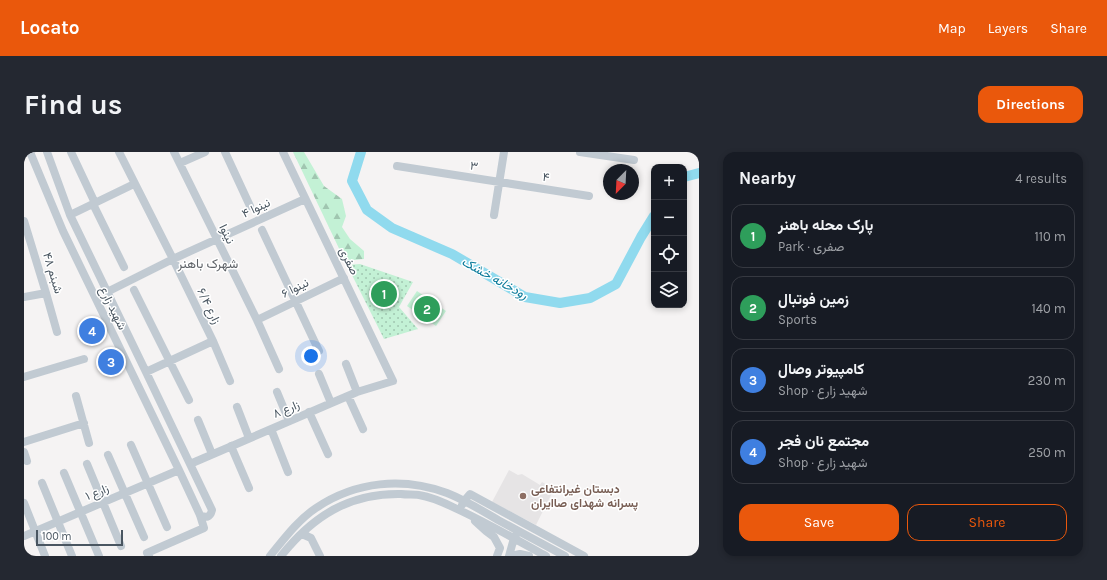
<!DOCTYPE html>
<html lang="en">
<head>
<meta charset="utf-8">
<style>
	:root { --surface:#171b24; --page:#242831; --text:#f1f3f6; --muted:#9ea1a6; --line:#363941; --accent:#ea580c }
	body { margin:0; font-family:Karla,Vazirmatn,sans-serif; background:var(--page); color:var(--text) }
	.controls { position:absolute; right:12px; top:12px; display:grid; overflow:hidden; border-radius:8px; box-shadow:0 2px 6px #0003 }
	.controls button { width:36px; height:36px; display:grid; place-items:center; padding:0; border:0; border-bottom:1px solid var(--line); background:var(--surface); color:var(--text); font:20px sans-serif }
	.compass { position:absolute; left:579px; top:12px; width:36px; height:36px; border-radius:50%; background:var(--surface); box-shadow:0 2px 6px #0003; rotate:204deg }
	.scale { position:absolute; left:12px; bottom:10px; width:87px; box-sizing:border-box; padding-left:4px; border:2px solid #4a5661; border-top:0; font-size:11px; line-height:14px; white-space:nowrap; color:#4a5661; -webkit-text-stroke:3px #fff; paint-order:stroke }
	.you { position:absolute; left:287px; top:204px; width:14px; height:14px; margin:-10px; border:3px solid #fff; border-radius:50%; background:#1a73e8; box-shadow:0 0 0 6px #1a73e833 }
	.badge { display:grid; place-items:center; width:26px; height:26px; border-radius:50%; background:var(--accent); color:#fff; font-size:13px; font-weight:700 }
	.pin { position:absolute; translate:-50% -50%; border:2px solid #fff; box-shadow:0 1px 4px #0006 }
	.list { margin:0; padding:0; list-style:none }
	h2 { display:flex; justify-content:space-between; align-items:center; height:52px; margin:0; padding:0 16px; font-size:17px }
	h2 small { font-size:13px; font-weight:400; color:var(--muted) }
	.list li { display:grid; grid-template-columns:26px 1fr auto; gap:12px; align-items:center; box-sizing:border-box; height:64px; margin:0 8px 8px; padding:0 8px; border:1px solid var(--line); border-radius:12px }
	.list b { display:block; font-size:15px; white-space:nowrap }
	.list p { margin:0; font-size:13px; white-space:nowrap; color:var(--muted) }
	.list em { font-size:13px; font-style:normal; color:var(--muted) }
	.actions { display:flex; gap:8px; padding:12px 16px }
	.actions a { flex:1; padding:9px 0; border:1px solid var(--accent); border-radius:12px; text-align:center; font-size:14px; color:var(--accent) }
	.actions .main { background:var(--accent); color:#fff }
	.icon { flex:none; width:22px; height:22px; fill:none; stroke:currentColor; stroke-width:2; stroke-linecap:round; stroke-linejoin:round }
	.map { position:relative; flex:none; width:675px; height:404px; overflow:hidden; border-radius:12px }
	header { display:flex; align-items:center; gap:24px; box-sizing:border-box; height:56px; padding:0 20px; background:var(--accent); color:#fff }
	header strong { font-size:19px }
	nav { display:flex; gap:22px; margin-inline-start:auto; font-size:14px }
	.intro { display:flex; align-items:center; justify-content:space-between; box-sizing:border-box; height:96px; padding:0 24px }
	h1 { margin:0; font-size:28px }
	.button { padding:10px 18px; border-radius:12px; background:var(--accent); color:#fff; font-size:14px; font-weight:700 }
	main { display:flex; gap:24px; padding:0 24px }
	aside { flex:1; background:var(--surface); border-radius:12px; box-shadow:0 2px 6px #0003 }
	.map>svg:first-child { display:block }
</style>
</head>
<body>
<header>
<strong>Locato</strong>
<nav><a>Map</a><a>Layers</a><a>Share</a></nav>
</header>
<div class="intro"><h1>Find us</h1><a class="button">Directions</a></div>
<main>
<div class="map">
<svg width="675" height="404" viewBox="0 0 675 404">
	<defs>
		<pattern id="green-dots" width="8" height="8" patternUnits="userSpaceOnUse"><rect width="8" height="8" fill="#c3f1d5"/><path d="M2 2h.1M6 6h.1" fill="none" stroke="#a0c6b0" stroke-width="1.8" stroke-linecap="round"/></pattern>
		<pattern id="forest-firs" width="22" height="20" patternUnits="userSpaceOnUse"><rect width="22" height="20" fill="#c3f1d5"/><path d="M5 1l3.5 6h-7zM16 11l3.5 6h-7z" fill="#a0c6b0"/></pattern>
	</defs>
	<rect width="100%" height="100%" fill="#f5f3f3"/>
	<path fill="#e6e4e5" d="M485 318 494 323 498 322 516 333 518 330 530 337 512 373 468 350Z"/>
	<path fill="url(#green-dots)" d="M336 112 389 130 375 155 394 177 360 187 323 113Z"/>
	<path fill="url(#forest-firs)" d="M269 0H280L300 34 318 47 322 64 318 75 326 87 340 99V107L321 109Z"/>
	<path fill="#c3f1d5" d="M393 139 422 159 412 174 383 154Z"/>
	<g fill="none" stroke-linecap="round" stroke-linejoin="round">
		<path stroke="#90daee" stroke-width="10" d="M337 0 328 29 343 58 368 76 428 102 501 145 536 151 566 146 592 132 617 85 630 64
			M660 25 675 21"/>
		<path stroke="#c1cad2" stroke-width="8" d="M6 0 39 79 155 318 176 363 180 376 123 401 125 404
			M23 0 46 63 122 220 188 358C186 366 182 366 176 363
			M47 0 71 51
			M95 0 149 107 189 189 206 229
			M150 0 233 168 255 217
			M201 0 226 54
			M556 0 610 8
			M156 11 181 0
			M373 14 565 44
			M69 52 100 115
			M46 63 110 32
			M470 63 480 0
			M0 69 22 141 33 180
			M238 78 295 199
			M110 138 165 248
			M83 140 149 107 281 47
			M0 145 22 141
			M233 168 320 126
			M322 212 333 240
			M122 220 189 189
			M295 222 307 251
			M0 225 60 207
			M253 240 265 269
			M52 244 65 291
			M324 244 339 277
			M213 255 225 286
			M285 260 304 302
			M174 268 188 302
			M247 277 264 320
			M0 290 60 271
			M107 293 143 375
			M207 294 225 336
			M0 300 3 309
			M84 303 120 385
			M63 312 97 394
			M166 312 333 240 369 229 259 0
			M40 321 75 404
			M18 331 48 404
			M0 351 21 404
			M438 353 440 349 446 342 560 404
			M451 369 462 379 470 385 476 396 473 404
			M278 382 287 386 296 404
			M0 384 155 318
			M246 404C260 387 274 368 292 356 332 329 379 325 423 341 441 348 457 358 474 368 496 380 519 392 541 404
			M257 404C289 364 325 341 377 342 383 343 390 342 395 343 408 345 421 351 433 357 463 371 493 388 522 404
			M485 404 490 386 492 383
			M487 404 496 402 505 404"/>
	</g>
	<circle fill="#8d6e63" stroke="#fff" stroke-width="1.5" cx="499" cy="344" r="4"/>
	<g text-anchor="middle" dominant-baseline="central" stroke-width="3" stroke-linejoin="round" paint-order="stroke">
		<g font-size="12" fill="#4a5661" stroke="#fff">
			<text transform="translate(450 14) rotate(9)">۳</text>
			<text transform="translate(522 25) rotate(9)">۴</text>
			<text transform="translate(232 56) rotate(-25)">۴ نینوا</text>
			<text transform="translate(203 82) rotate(64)">نینوا</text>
			<text transform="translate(325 109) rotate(64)">صفری</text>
			<text transform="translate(29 121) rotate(73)">۴۸ شبنم</text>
			<text transform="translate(271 136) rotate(-26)">۶ نینوا</text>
			<text transform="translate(185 154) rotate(64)">۶/۴ زارع</text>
			<text transform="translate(89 156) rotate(64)">شهید زارع</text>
			<text transform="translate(262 257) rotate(-23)">۸ زارع</text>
			<text transform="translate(73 340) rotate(-23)">۱ زارع</text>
		</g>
		<g font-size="12" font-weight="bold" fill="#785e54" stroke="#fff" text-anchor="start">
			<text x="507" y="337">دبستان غیرانتفاعی<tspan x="507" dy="14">پسرانه شهدای صاایران</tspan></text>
		</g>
		<g font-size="13" fill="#5f6368" stroke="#fff">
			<text x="184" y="111">شهرک باهنر</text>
		</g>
		<g font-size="13" font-style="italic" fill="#0c7c9b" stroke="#fff">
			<text transform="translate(471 126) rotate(29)">رودخانه خشک</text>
		</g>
	</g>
</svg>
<div class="controls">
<button>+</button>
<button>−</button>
<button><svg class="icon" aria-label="locate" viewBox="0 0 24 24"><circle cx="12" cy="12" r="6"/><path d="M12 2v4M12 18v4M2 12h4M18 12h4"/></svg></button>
<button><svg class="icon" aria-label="layers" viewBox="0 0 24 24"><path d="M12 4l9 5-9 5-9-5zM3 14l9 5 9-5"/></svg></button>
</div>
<svg class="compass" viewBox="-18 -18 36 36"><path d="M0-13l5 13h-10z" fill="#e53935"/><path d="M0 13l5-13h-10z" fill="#9ea1a6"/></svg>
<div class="scale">100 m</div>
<div class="you"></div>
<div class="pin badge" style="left:360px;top:142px;background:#2e9e5b">1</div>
<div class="pin badge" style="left:403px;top:157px;background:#2e9e5b">2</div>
<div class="pin badge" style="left:87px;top:210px;background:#3f7fe0">3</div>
<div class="pin badge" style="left:68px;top:179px;background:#3f7fe0">4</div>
</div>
<aside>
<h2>Nearby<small>4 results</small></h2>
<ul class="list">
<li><span class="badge" style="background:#2e9e5b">1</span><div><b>پارک محله باهنر</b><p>Park · صفری</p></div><em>110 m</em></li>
<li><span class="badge" style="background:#2e9e5b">2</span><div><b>زمین فوتبال</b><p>Sports</p></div><em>140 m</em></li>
<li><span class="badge" style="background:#3f7fe0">3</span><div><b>کامپیوتر وصال</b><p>Shop · شهید زارع</p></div><em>230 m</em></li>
<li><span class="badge" style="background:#3f7fe0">4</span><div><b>مجتمع نان فجر</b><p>Shop · شهید زارع</p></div><em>250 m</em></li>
</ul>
<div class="actions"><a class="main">Save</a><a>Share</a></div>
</aside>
</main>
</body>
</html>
